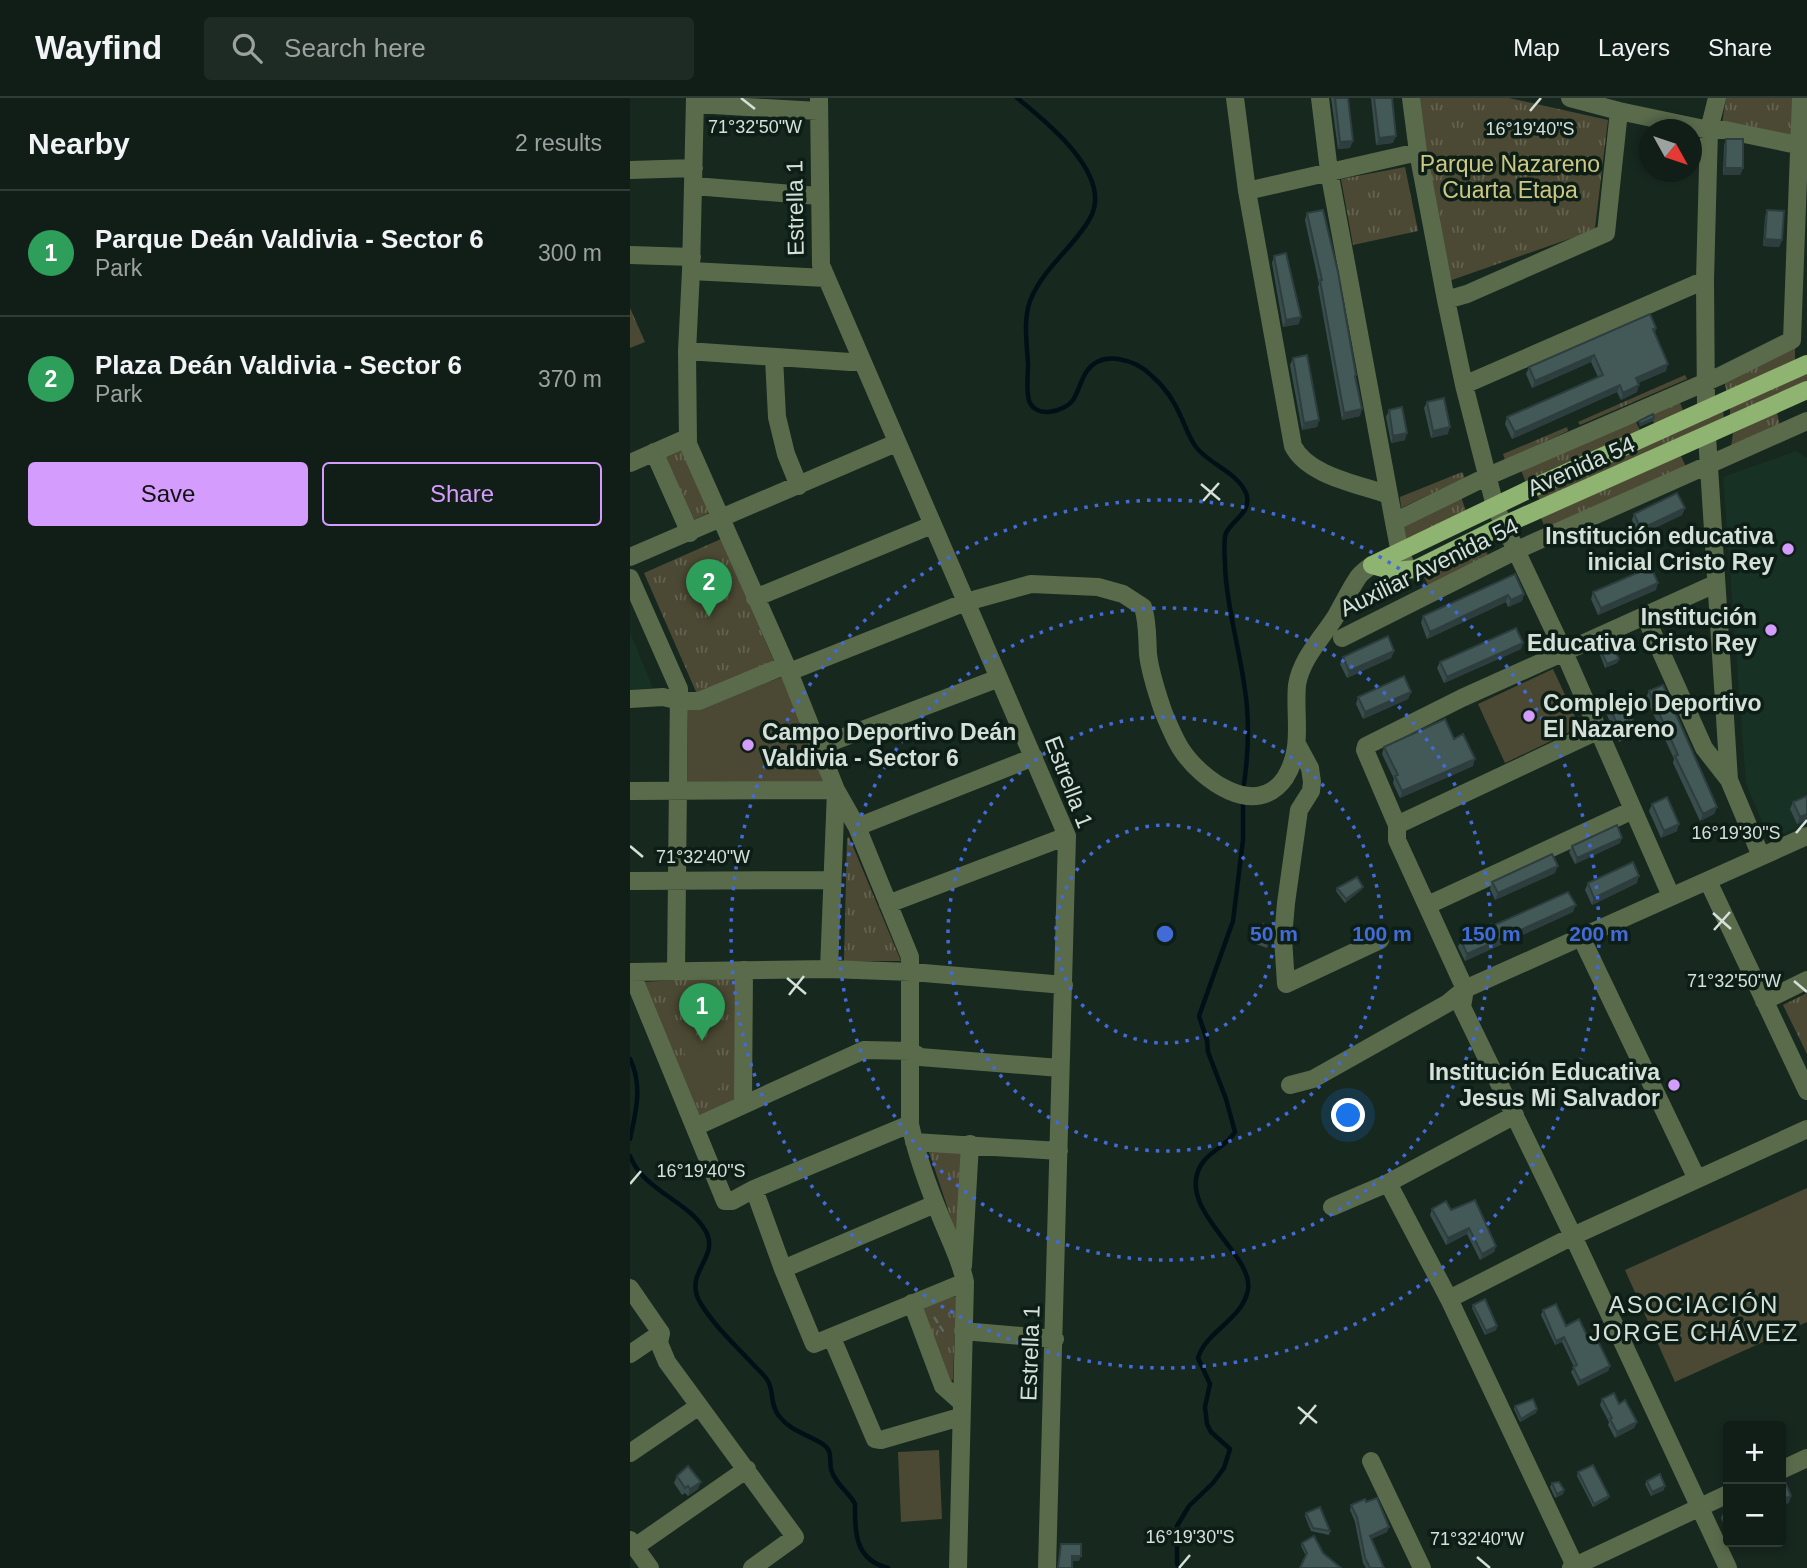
<!DOCTYPE html>
<html lang="en">
<head>
<meta charset="utf-8">
<style>
	:root { --surface:#111e17; --page:#1e2b24; --text:#f1f3f6; --muted:#9ca2a1; --line:#303c36; --accent:#d49cfc }
	body { margin:0; font-family:Helvetica,sans-serif; background:var(--page); color:var(--text) }
	.controls { position:absolute; right:21px; bottom:21px; display:grid; overflow:hidden; border-radius:7px; box-shadow:0 4px 10px #0003 }
	.controls button { width:63px; height:63px; display:grid; place-items:center; padding:0; border:0; border-bottom:2px solid var(--line); background:var(--surface); color:var(--text); font:35px sans-serif }
	.compass { position:absolute; left:1009px; top:21px; width:63px; height:63px; border-radius:50%; background:var(--surface); box-shadow:0 4px 10px #0003; rotate:130deg }
	.you { position:absolute; left:719px; top:1018px; width:24px; height:24px; margin:-18px; border:5px solid #fff; border-radius:50%; background:#1a73e8; box-shadow:0 0 0 10px #1a73e833 }
	.badge { display:grid; place-items:center; width:46px; height:46px; border-radius:50%; background:var(--accent); color:#fff; font-size:23px; font-weight:700 }
	.pin { position:absolute; translate:-50% -58px; filter:drop-shadow(0 2px 4px #0008) }
	.pin::after { content:''; position:absolute; top:37px; width:24px; height:21px; background:inherit; clip-path:polygon(0 0,100% 0,50% 100%) }
	.list { margin:0; padding:0; list-style:none }
	h2 { display:flex; justify-content:space-between; align-items:center; height:91px; margin:0; padding:0 28px; font-size:30px }
	h2 small { font-size:23px; font-weight:400; color:var(--muted) }
	.list li { display:grid; grid-template-columns:46px 1fr auto; gap:21px; align-items:center; box-sizing:border-box; height:126px; padding:0 28px; border-top:2px solid var(--line) }
	.list b { display:block; font-size:26px; white-space:nowrap }
	.list p { margin:0; font-size:23px; white-space:nowrap; color:var(--muted) }
	.list em { font-size:23px; font-style:normal; color:var(--muted) }
	.actions { display:flex; gap:14px; padding:21px 28px }
	.actions a { flex:1; padding:16px 0; border:2px solid var(--accent); border-radius:7px; text-align:center; font-size:24px; color:var(--accent) }
	.actions .main { background:var(--accent); color:#111 }
	.icon { flex:none; width:38px; height:38px; fill:none; stroke:currentColor; stroke-width:2; stroke-linecap:round; stroke-linejoin:round }
	.map { position:relative; flex:none; width:1177px; height:1470px; overflow:hidden }
	header { display:flex; align-items:center; gap:42px; box-sizing:border-box; height:98px; padding:0 35px; background:var(--surface); border-bottom:2px solid var(--line) }
	header strong { font-size:33px }
	nav { display:flex; gap:38px; margin-inline-start:auto; font-size:24px }
	.search { width:490px; height:63px; background:var(--page); display:flex; align-items:center; gap:18px; box-sizing:border-box; padding:0 24px; border-radius:7px; color:var(--muted); font-size:26px }
	main { display:flex }
	aside { flex:1; background:var(--surface) }
	.map>svg:first-child { display:block }
</style>
</head>
<body>
<header>
<strong>Wayfind</strong>
<div class="search"><svg class="icon" aria-label="search" viewBox="0 0 24 24"><circle cx="10" cy="10" r="6"/><path d="M15 15l6 6"/></svg>Search here</div>
<nav><a>Map</a><a>Layers</a><a>Share</a></nav>
</header>
<main>
<aside>
<h2>Nearby<small>2 results</small></h2>
<ul class="list">
<li><span class="badge" style="background:#2e9e5b">1</span><div><b>Parque Deán Valdivia - Sector 6</b><p>Park</p></div><em>300 m</em></li>
<li><span class="badge" style="background:#2e9e5b">2</span><div><b>Plaza Deán Valdivia - Sector 6</b><p>Park</p></div><em>370 m</em></li>
</ul>
<div class="actions"><a class="main">Save</a><a>Share</a></div>
</aside>
<div class="map">
<svg width="1177" height="1470" viewBox="0 0 1177 1470">
	<defs>
		<pattern id="grass-tufts" width="24" height="20" patternUnits="userSpaceOnUse" patternTransform="scale(1.75)"><rect width="24" height="20" fill="#4b4933"/><path d="M3 7l-1-3M5 7V3M7 7l1-3M15 17l-1-3M17 17v-4M19 17l1-3" fill="none" stroke="#646350"/></pattern>
	</defs>
	<rect width="100%" height="100%" fill="#17281f"/>
	<path fill="#183125" d="M1166 353 1177 360V725L1140 742 1116 686 1093 379Z
		M0 534 23 590 0 592Z"/>
	<path fill="url(#grass-tufts)" d="M789 0H879L978 22 965 130 962 133 819 183 794 51Z
		M1096 0H1166L1164 37 1092 26Z
		M775 69 788 133 723 147 711 81Z
		M0 210 15 244 0 250Z
		M1165 249V266L1097 296 1094 282Z
		M1177 274V285L1100 319V309Z
		M1055 277 1057 281 950 327 948 324Z
		M1049 302 1054 315 1025 328 1020 315Z
		M1093 312 1094 321 910 404 907 396Z
		M1147 315 1150 328 1101 349 1103 335Z
		M1005 322 1011 334 896 385 891 372Z
		M937 329 938 333 875 362 873 356Z
		M51 349 79 415 63 422 34 356Z
		M1051 358 1056 369 916 432 911 420Z
		M832 374 835 380 771 410 770 399Z
		M831 399 836 413 777 442 772 428Z
		M91 441 144 563 67 596 14 475Z
		M853 446 859 460 799 489 793 477Z
		M219 739 271 863H214L217 740Z
		M108 879 106 1003 68 1018 12 884Z
		M1177 895V956L1153 907Z
		M333 1053 329 1144 299 1054Z
		M322 1197 326 1199 323 1281 320 1285 292 1209Z"/>
	<path fill="#4b4933" d="M923 571 950 629 875 665 848 606Z
		M152 579 194 685 57 684 58 610 75 608Z
		M70 936 93 988 73 997 50 945Z
		M1177 1090V1224L1045 1284 995 1172Z
		M309 1352 312 1421 271 1424 268 1354Z"/>
	<g fill="none" stroke-linecap="round" stroke-linejoin="round">
		<path stroke="#001017" stroke-width="4.5" d="M387 0C417 24 486 79 459 122 442 151 413 170 400 203 393 223 397 245 398 266 398 278 396 291 399 303 406 321 434 314 443 302 449 293 451 281 457 273 473 251 506 262 522 278 536 290 545 304 552 321 556 330 560 341 566 349 580 367 607 374 616 395 623 414 603 421 596 435 593 443 595 459 595 467 596 506 610 553 615 592 620 625 618 661 613 693
			M0 961C13 987 6 1014 0 1041
			M0 1058C14 1093 57 1102 75 1132 92 1160 51 1174 71 1206 84 1227 103 1245 120 1263 125 1269 134 1276 138 1283 144 1294 140 1307 149 1318 161 1334 178 1336 194 1347 203 1353 199 1362 201 1371 204 1385 219 1394 225 1406 225 1435 225 1462 258 1470
			M550 1470 547 1466V1428L559 1408 583 1385 594 1370 600 1351 581 1334 577 1326 575 1309 580 1286 568 1260C576 1233 612 1222 618 1192 624 1155 545 1112 571 1067 580 1052 596 1049 605 1034L596 1001 578 954 577 942 569 918 603 823 613 742V702"/>
		<path stroke="#5c6a62" stroke-width="2.5" stroke-dasharray="7 3.5" stroke-linecap="butt" d="M304 1219 315 1236"/>
		<path stroke="#5a6b4c" stroke-width="18" d="M65 0 61 173 57 253 58 346 159 574 206 692 227 729 280 859V1026C287 1059 299 1091 312 1122 320 1142 331 1163 335 1184L328 1470
			M189 0 191 167 437 738 417 1470
			M605 0 617 93 663 348C678 378 729 386 759 397
			M690 0 699 73 764 424 770 455 776 467
			M781 0 788 54 816 202 834 287 865 408 934 554 1041 798
			M940 0 989 13 1079 32H1095L1177 49
			M65 6 188 13
			M0 72 64 70
			M64 88 189 98
			M617 93 788 54
			M0 157 62 159
			M61 173 196 180
			M816 202 837 196 976 135 989 13
			M57 253 220 264 232 262
			M144 260 147 319 156 356 169 388
			M834 287 1075 182
			M1076 312 1075 182 1079 32 1087 0
			M1077 338 1099 682 1131 758
			M24 354 60 435
			M0 365 57 340
			M764 424 856 379 1090 278 1162 242 1171 0
			M0 459 266 345
			M0 480 49 591 46 874
			M1085 486 832 600 736 648 735 652 767 727V742L835 891 832 909 943 1138 1098 1470
			M125 500 302 427
			M1015 518 1074 650 1099 682
			M712 540 887 452 1177 323
			M159 574 336 504 401 486 468 489 493 496 513 509C518 525 517 540 518 556 520 575 527 595 533 613 538 625 544 640 551 651 571 682 626 722 655 680 674 650 664 619 667 587 671 561 692 540 706 518 713 506 719 493 727 481 730 475 737 471 742 467
			M0 601 33 599 50 603H69L156 567
			M667 646 680 670 682 684 681 693 669 712 656 805 653 840 656 886 750 842
			M188 649 369 580
			M0 693 206 692 199 871
			M767 727 967 633
			M227 729 404 659
			M0 783 202 782
			M1078 783 1177 993
			M258 806 437 738
			M798 807 1003 712
			M951 839 1067 1081
			M0 874 199 871 282 874 434 887
			M1 874 95 1103H102L124 1091 280 1026
			M1134 903 1177 882
			M660 987 683 981 818 905 835 891 1177 738
			M113 1005 114 872
			M65 1029 234 952 281 953 290 959 430 970
			M284 1044 429 1053
			M758 1085 819 1201 946 1470
			M124 1091 153 1171 184 1246 335 1184
			M702 1109 758 1085 885 1017
			M333 1168 340 1046
			M153 1171 305 1106
			M0 1190 31 1235 29 1245 37 1264 165 1439 122 1470
			M819 1201 943 1138 1177 1031
			M282 1205 313 1288 330 1303
			M333 1233 425 1241
			M202 1240 245 1341 251 1342 330 1319
			M0 1256 31 1235
			M0 1355 69 1308
			M741 1363 792 1470
			M1151 1372 1177 1360
			M0 1442 20 1470
			M0 1448 12 1444 117 1371
			M941 1470 1098 1396"/>
		<path stroke="#8fb371" stroke-width="18" d="M742 467 896 393 1177 266
			M742 467 764 473 786 471 874 427 1177 292"/>
	</g>
	<path fill="#394d4c" d="M701 0H718L720 50 708 51Z
		M741 0H762L763 45 746 47Z
		M1096 41 1113 70 1110 77H1093L1094 48Z
		M1137 112 1152 142 1149 149 1133 148 1135 119Z
		M677 115 725 280 730 318 712 322 688 189 689 186 675 122Z
		M644 158 669 226 653 229 642 165Z
		M1026 230 1025 234 1036 273 1008 285 1007 294 991 302 987 294 882 341 875 326 877 319 968 279 961 264 902 290 896 276 899 269Z
		M663 260 689 322 687 329 672 332 660 267Z
		M797 304 818 336 801 340 794 310Z
		M759 312 775 342 761 345 756 319Z
		M1055 410 1052 417 1008 438 1002 422 1004 416Z
		M885 476 894 496 892 503 878 509 876 504 797 541 791 525 793 518Z
		M1026 492 968 517 961 501 963 494Z
		M893 545 891 551 814 585 807 570 810 564Z
		M970 551 989 561 987 565 975 570 969 554Z
		M764 553 761 560 717 580 710 566 713 559Z
		M1019 593 1087 709 1084 716 1070 723 1043 665 1044 661 1016 600Z
		M781 594 778 601 733 621 726 606 728 599Z
		M980 610 1007 631 1004 638 989 644 977 617Z
		M824 641 843 668 770 700 763 685 764 681 752 656 754 649Z
		M1163 704 1177 722 1167 726 1160 711Z
		M1022 706 1047 733 1031 740 1019 713Z
		M990 745 945 766 939 754 942 748Z
		M925 775 865 802 860 791 862 784Z
		M958 785H1007L962 807 955 792Z
		M733 789 731 792 715 805 706 793 707 790Z
		M943 814 835 863 828 849 831 842Z
		M633 826 643 830 637 850 626 846Z
		M802 1111 821 1112 866 1148 864 1154 850 1162 837 1136 816 1147 800 1117Z
		M843 1207 867 1228 866 1232 855 1237 842 1210Z
		M913 1212 959 1242 980 1268 978 1273 948 1288 941 1274 944 1269 932 1244 925 1247 911 1217Z
		M972 1301 989 1306 1007 1324 1004 1330 985 1340 978 1327 979 1324 970 1307Z
		M885 1308 907 1311 906 1315 890 1324 884 1311Z
		M948 1374 979 1398 978 1401 963 1409 947 1378Z
		M47 1378 68 1391 58 1398 55 1395 52 1397 44 1385Z
		M1017 1383 1034 1392 1021 1398 1015 1386Z
		M922 1385 934 1392 933 1396 925 1400 920 1389Z
		M736 1404 757 1434 741 1441 754 1470H736L733 1465 725 1424 720 1412 721 1407Z
		M1098 1411V1436L1091 1420 1094 1413Z
		M676 1415 700 1433 699 1437 681 1433 675 1418Z
		M684 1438 676 1458 671 1448 672 1445Z"/>
	<path fill="#2e3e3e" d="M766 38 763 45 746 47 749 40Z
		M723 43 720 50 708 51 710 44Z
		M1095 70H1113L1110 77H1093Z
		M1135 141 1152 142 1149 149 1133 148Z
		M671 219 669 226 653 229 656 222Z
		M964 257 961 264 902 290 905 283Z
		M1038 266 1036 273 1003 287 1006 280Z
		M990 287 987 294 882 341 885 334Z
		M1009 287 1007 294 991 302 993 295Z
		M732 311 730 318 712 322 714 315Z
		M1024 320 1023 323 1009 329 1010 326Z
		M689 322 687 329 672 332 674 325Z
		M820 329 818 336 801 340 803 333Z
		M777 335 775 342 761 345 763 338Z
		M1055 410 1052 417 1008 438 1011 431Z
		M1028 485 1026 492 968 517 971 510Z
		M894 496 892 503 878 509 881 502Z
		M878 497 876 504 797 541 800 534Z
		M893 545 891 551 814 585 817 579Z
		M764 553 761 560 717 580 719 573Z
		M989 561 987 565 975 570 977 566Z
		M781 594 778 601 733 621 735 614Z
		M1007 631 1004 638 989 644 992 637Z
		M845 661 843 668 770 700 772 693Z
		M1087 709 1084 716 1070 723 1073 716Z
		M1177 716V722L1167 726 1170 719Z
		M1049 726 1047 733 1031 740 1034 733Z
		M992 740 990 745 945 766 947 760Z
		M928 768 925 775 865 802 868 795Z
		M1009 778 1007 785 962 807 964 800Z
		M733 789 731 792 715 805 716 801Z
		M946 807 943 814 835 863 837 856Z
		M839 1130 837 1136 816 1147 818 1140Z
		M866 1148 864 1154 850 1162 852 1156Z
		M867 1228 866 1232 855 1237 856 1233Z
		M934 1239 932 1244 925 1247 926 1243Z
		M980 1268 978 1273 948 1288 950 1283Z
		M907 1311 906 1315 890 1324 891 1321Z
		M1007 1324 1004 1330 985 1340 987 1334Z
		M71 1384 68 1391 58 1398 60 1391Z
		M1035 1388 1034 1392 1021 1398 1022 1394Z
		M934 1392 933 1396 925 1400 927 1396Z
		M979 1398 978 1401 963 1409 964 1406Z
		M1161 1398 1159 1405 1151 1408V1402Z
		M759 1429 757 1434 739 1442 740 1438Z
		M442 1458H451L449 1463H440Z"/>
	<path fill="#425958" stroke="#2e3e3e" stroke-width="2" d="M705 0H718L723 43 710 44Z
		M744 0H762L766 38 749 40Z
		M1096 41H1113V70H1095Z
		M693 112 708 174 726 277 725 278 732 311 714 315 690 182H692L677 115Z
		M1137 112 1154 113 1152 142 1135 141Z
		M656 155 671 219 656 222 644 158Z
		M1020 216 1026 230 1023 231 1038 266 1006 280 1009 287 993 295 990 287 885 334 877 319 973 277 964 257 905 283 899 269Z
		M677 257 689 322 674 325 663 260Z
		M814 300 820 329 803 333 797 304Z
		M772 309 777 335 763 338 759 312Z
		M1023 316 1024 320 1010 326 1009 323Z
		M1047 395 1055 410 1011 431 1004 416Z
		M1021 469 1028 485 971 510 963 494Z
		M885 476 894 496 881 502 878 497 800 534 793 518Z
		M886 530 893 545 817 579 810 564Z
		M758 538 764 553 719 573 713 559Z
		M982 546 989 561 977 566 970 551Z
		M774 578 781 594 735 614 728 599Z
		M1033 587 1087 709 1073 716 1045 658 1048 657 1019 593Z
		M995 604 1007 631 992 637 980 610Z
		M815 621 824 641 833 636 845 661 772 693 765 678 768 677 754 649Z
		M1177 698V716L1170 719 1163 704Z
		M1037 699 1049 726 1034 733 1022 706Z
		M987 727 992 740 947 760 942 748Z
		M922 756 928 768 868 795 862 784Z
		M1003 764 1009 778 964 800 958 785Z
		M727 779 733 789 716 801 707 790Z
		M938 794 946 807 837 856 831 842Z
		M633 826 643 830 638 846 628 842Z
		M845 1102 866 1148 852 1156 839 1130 818 1140 802 1111 816 1103 821 1112Z
		M855 1201 867 1228 856 1233 843 1207Z
		M926 1206 936 1228 949 1221 959 1242 966 1239 980 1268 950 1283 943 1269 947 1267 934 1239 926 1243 913 1212Z
		M984 1295 989 1306 995 1302 1007 1324 987 1334 980 1321 982 1320 972 1301Z
		M903 1301 907 1311 891 1321 885 1308Z
		M963 1367 979 1398 964 1406 948 1374Z
		M58 1368 71 1384 60 1391 58 1388 55 1390 47 1378Z
		M1030 1376 1035 1388 1022 1394 1017 1383Z
		M1152 1376 1161 1398 1151 1402V1377Z
		M929 1384 934 1392 927 1396 922 1385Z
		M747 1400 759 1429 740 1438 754 1470H740L735 1460 727 1419 721 1407 735 1401 736 1404Z
		M690 1409 700 1433 683 1430 676 1415Z
		M1098 1411V1423L1094 1413Z
		M684 1438 693 1455 711 1470H670L677 1455 672 1445Z
		M431 1446H451V1458H442V1470H428Z"/>
	<path fill="none" stroke="#d5e0d9" stroke-width="2.5" d="M111 0 125 11M900 13 911 0M571 386 590 402M573 403 589 385M1166 735 1177 722M0 748 13 759M1083 815 1101 831M1084 832 1100 814M157 880 176 896M1164 883 1177 894M159 897 174 878M0 1086 11 1073M668 1309 687 1325M670 1326 686 1307M847 1459 860 1470M549 1470 560 1457"/>
	<g fill="none" stroke="#426bd8" stroke-width="3.5" stroke-dasharray="3.5 7">
		<circle cx="535" cy="836" r="109"/>
		<circle cx="535" cy="836" r="217"/>
		<circle cx="535" cy="836" r="326"/>
		<circle cx="535" cy="836" r="434"/>
	</g>
	<g fill="#d49cfc" stroke="#0d1e16" stroke-width="2.5">
		<circle cx="1158" cy="451" r="7"/>
		<circle cx="1141" cy="532" r="7"/>
		<circle cx="899" cy="618" r="7"/>
		<circle cx="118" cy="647" r="7"/>
		<circle cx="1044" cy="987" r="7"/>
	</g>
	<g text-anchor="middle" dominant-baseline="central" stroke-width="7" stroke-linejoin="round" paint-order="stroke">
		<g font-size="23" fill="#cec683" stroke="#0d1e16">
			<text x="880" y="66">Parque Nazareno<tspan x="880" dy="26">Cuarta Etapa</tspan></text>
		</g>
		<g font-size="23" fill="#d5e0d9" stroke="#0d1e16">
			<text transform="translate(165 110) rotate(-91)">Estrella 1</text>
			<text transform="translate(951 368) rotate(-24)">Avenida 54</text>
			<text transform="translate(799 469) rotate(-26)">Auxiliar Avenida 54</text>
			<text transform="translate(439 684) rotate(69)">Estrella 1</text>
			<text transform="translate(400 1255) rotate(-88)">Estrella 1</text>
		</g>
		<g font-size="23" font-weight="bold" fill="#d5e0d9" stroke="#0d1e16" text-anchor="end">
			<text x="1144" y="438">Institución educativa<tspan x="1144" dy="26">inicial Cristo Rey</tspan></text>
			<text x="1127" y="519">Institución<tspan x="1127" dy="26">Educativa Cristo Rey</tspan></text>
			<text x="913" y="605" text-anchor="start">Complejo Deportivo<tspan x="913" dy="26">El Nazareno</tspan></text>
			<text x="132" y="634" text-anchor="start">Campo Deportivo Deán<tspan x="132" dy="26">Valdivia - Sector 6</tspan></text>
			<text x="1030" y="974">Institución Educativa<tspan x="1030" dy="26">Jesus Mi Salvador</tspan></text>
		</g>
		<g font-size="24" letter-spacing="2" fill="#d5e0d9" stroke="#0d1e16">
			<text x="1064" y="1206">ASOCIACIÓN<tspan x="1064" dy="28">JORGE CHÁVEZ</tspan></text>
		</g>
	</g>
	<g font-size="18" text-anchor="middle" fill="#d5e0d9" stroke="#0d1e16" stroke-width="7" stroke-linejoin="round" paint-order="stroke">
		<text x="125" y="35">71°32'50"W</text>
		<text x="900" y="37">16°19'40"S</text>
		<text x="1106" y="741">16°19'30"S</text>
		<text x="73" y="765">71°32'40"W</text>
		<text x="1104" y="889">71°32'50"W</text>
		<text x="71" y="1079">16°19'40"S</text>
		<text x="560" y="1445">16°19'30"S</text>
		<text x="847" y="1447">71°32'40"W</text>
	</g>
	<circle cx="535" cy="836" r="10" fill="#426bd8" stroke="#0d1e16" stroke-width="3.5"/>
	<g font-size="21" text-anchor="middle" font-weight="bold" fill="#426bd8" stroke="#0d1e16" stroke-width="7" stroke-linejoin="round" paint-order="stroke">
		<text x="644" y="843">50 m</text>
		<text x="752" y="843">100 m</text>
		<text x="861" y="843">150 m</text>
		<text x="969" y="843">200 m</text>
	</g>
</svg>
<div class="controls">
<button>+</button>
<button>−</button>
</div>
<svg class="compass" viewBox="-18 -18 36 36"><path d="M0-13l5 13h-10z" fill="#e53935"/><path d="M0 13l5-13h-10z" fill="#9ca2a1"/></svg>
<div class="you"></div>
<div class="pin badge" style="left:72px;top:943px;background:#2e9e5b">1</div>
<div class="pin badge" style="left:79px;top:519px;background:#2e9e5b">2</div>
</div>
</main>
</body>
</html>
